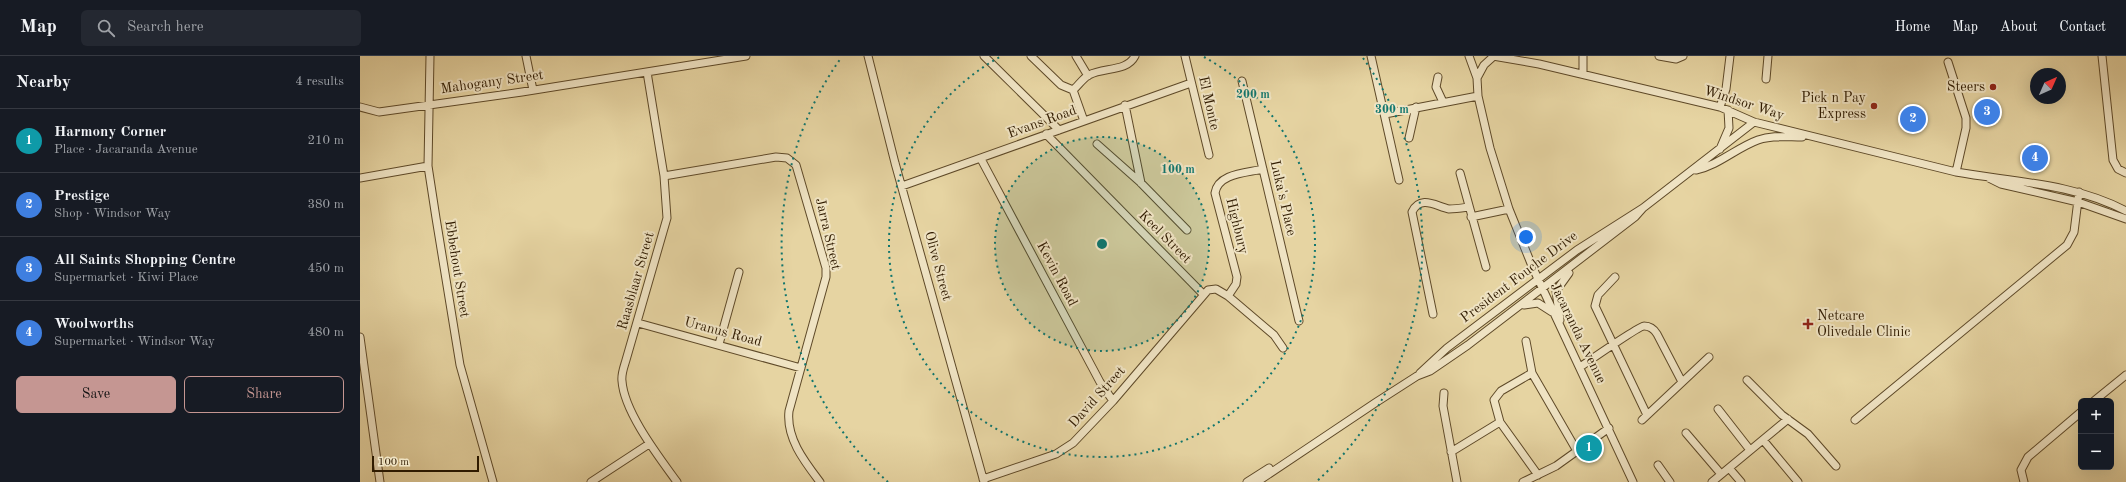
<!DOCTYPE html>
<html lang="en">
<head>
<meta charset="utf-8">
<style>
	:root { --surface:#171b24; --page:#242831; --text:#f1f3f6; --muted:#9ea1a6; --line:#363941; --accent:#c59692 }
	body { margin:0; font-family:"Old Standard TT",serif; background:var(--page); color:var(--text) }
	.controls { position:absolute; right:12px; bottom:12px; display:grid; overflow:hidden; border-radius:6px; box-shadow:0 4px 16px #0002 }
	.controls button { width:36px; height:36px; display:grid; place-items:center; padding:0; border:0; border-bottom:1px solid var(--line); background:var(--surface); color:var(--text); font:20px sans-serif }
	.compass { position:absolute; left:1670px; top:12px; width:36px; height:36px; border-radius:50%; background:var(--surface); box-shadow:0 4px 16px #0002; rotate:45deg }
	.scale { position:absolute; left:12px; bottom:10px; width:107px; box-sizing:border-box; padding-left:4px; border:2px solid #301b00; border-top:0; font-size:11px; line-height:14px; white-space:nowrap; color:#301b00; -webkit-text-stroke:3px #efe3c3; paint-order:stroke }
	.you { position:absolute; left:1166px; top:181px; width:14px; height:14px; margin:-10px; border:3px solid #fff; border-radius:50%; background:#1a73e8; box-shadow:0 0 0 6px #1a73e833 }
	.badge { display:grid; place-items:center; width:26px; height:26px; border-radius:50%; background:var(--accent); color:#fff; font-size:13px; font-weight:700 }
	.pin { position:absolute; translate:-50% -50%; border:2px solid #fff; box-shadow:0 1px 4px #0006 }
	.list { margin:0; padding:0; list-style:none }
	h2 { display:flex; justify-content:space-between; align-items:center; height:52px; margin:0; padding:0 16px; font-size:17px }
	h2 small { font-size:13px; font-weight:400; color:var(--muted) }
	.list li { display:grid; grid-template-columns:26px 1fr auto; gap:12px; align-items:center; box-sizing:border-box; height:64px; padding:0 16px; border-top:1px solid var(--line) }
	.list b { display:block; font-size:15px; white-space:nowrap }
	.list p { margin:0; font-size:13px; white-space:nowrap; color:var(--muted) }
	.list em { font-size:13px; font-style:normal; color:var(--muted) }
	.actions { display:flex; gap:8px; padding:12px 16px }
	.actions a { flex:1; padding:9px 0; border:1px solid var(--accent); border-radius:6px; text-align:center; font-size:14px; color:var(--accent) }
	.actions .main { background:var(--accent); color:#111 }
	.icon { flex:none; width:22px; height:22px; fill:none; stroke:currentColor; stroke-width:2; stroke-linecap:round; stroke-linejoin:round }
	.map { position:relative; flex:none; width:1766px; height:426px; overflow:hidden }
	header { display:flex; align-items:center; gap:24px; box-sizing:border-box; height:56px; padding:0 20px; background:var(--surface); border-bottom:1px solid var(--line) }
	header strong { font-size:19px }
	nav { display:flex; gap:22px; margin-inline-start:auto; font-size:14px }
	.search { width:280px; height:36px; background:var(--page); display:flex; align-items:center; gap:10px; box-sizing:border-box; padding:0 14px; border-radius:6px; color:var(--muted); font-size:15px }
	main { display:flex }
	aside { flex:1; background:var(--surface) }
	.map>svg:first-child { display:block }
</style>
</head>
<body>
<header>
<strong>Map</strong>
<div class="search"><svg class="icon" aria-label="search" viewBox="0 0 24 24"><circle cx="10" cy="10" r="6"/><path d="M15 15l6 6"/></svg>Search here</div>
<nav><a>Home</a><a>Map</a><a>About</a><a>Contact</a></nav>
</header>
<main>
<aside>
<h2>Nearby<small>4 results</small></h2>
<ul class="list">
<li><span class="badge" style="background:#0f9aa8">1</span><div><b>Harmony Corner</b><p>Place · Jacaranda Avenue</p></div><em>210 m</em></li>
<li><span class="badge" style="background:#3f7fe0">2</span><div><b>Prestige</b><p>Shop · Windsor Way</p></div><em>380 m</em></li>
<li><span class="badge" style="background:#3f7fe0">3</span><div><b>All Saints Shopping Centre</b><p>Supermarket · Kiwi Place</p></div><em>450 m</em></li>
<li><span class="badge" style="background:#3f7fe0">4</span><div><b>Woolworths</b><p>Supermarket · Windsor Way</p></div><em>480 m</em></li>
</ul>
<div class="actions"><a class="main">Save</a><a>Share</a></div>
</aside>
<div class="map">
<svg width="1766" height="426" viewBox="0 0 1766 426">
	<rect width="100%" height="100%" fill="#e6d4a2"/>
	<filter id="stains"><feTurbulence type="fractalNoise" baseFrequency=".005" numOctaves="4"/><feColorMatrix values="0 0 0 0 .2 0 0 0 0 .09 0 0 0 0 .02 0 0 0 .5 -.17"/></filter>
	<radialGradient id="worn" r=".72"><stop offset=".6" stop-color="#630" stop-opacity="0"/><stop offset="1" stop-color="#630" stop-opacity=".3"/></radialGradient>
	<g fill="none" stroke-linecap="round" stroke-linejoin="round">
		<defs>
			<path id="minor" d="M70 0 68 110 76 162 100 309 133 426
				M166 0 173 34
				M508 0 535 107 624 426
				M624 0 699 74
				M671 0 701 29 713 34
				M716 0 728 20
				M825 0 849 99
				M1011 0 1039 124
				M1109 0 1117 22 1118 40 1130 92 1149 153 1172 210 1273 426
				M1133 0 1179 8 1360 51 1394 66 1596 116C1653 126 1713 127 1766 155
				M1223 0V18
				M1299 0 1316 3 1323 0
				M1742 0 1753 104 1758 113 1766 117
				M1588 6 1606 62V72L1596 116
				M287 16 304 120 307 162 266 304C264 311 261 318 262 325 264 356 299 401 317 426
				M1078 21 1076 31 1083 46
				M1117 22 1124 9 1134 0
				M1406 23 1408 0
				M882 25 939 265
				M713 34C718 30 723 22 729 19 744 11 767 16 775 0
				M713 34 724 65
				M765 49 781 127
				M0 51 19 56 162 36 386 0
				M1360 51 1366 33 1370 0
				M1025 58 1118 40
				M686 78 843 238
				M1049 82 1056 51
				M737 88 781 127 827 174
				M1360 93 1369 72 1368 54
				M621 103 740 326 753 345
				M1336 114C1359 109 1376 92 1398 84 1412 79 1427 81 1442 81
				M1100 117 1126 211
				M304 120 416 101 427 102 436 109 466 212V221L429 355C426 382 444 405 460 426
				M0 122 68 110
				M1629 122 1641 128 1718 146 1766 163
				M542 130 831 27
				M1111 161 1149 153
				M1255 221 1238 239 1235 250 1287 359
				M868 240 876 228 877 221 855 137C858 117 887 117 903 113
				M1164 249 1178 247 1192 256
				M1073 258 1052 156C1061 138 1077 151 1089 153 1096 153 1102 152 1109 151
				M1200 264 1196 235 1209 217
				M278 267 441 312
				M0 281 20 426
				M1166 285 1172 317 1217 395
				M359 288 379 216
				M1220 311C1229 305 1279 270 1284 270 1290 270 1294 273 1297 278L1322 326
				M1060 317 1087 292 1217 194 1283 152 1394 66
				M1172 317 1141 335 1134 344 1140 366 1178 419
				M1387 324 1422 359 1448 378 1476 410
				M1084 337 1083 350 1097 426
				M1734 345 1766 319
				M1358 353 1390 394
				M1282 364 1349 301
				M1495 364 1707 189 1714 176 1719 136
				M1326 377 1361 418
				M1403 384 1438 426
				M1091 396 1140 366
				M1298 409 1310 426
				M1369 412 1381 426
				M623 423 696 398 713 387 753 345 848 234 856 233 868 240 914 279 923 292
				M231 426 289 388
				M887 426 909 412
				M897 426 1015 347 1057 320 1070 315 1108 289 1275 161 1283 152
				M1163 426 1196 410 1249 372
				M1352 426 1428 363
				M1664 426 1661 414 1668 401 1721 356"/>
		</defs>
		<use href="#minor" stroke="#5e4928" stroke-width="9"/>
		<use href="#minor" stroke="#efe3c3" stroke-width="7"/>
	</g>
	<circle cx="742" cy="188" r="107" fill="#0f766e" fill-opacity=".12"/>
	<g fill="none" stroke="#0f766e" stroke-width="2" stroke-dasharray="2 4">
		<circle cx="742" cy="188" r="107"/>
		<path d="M844 1A213 213 0 1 1 640 1"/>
		<path d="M528 426A320 320 0 0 1 481 2M1003 2A320 320 0 0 1 956 426"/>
	</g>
	<g fill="#8f2418" stroke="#efe3c3" stroke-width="1.5">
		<circle cx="1633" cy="31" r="4"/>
		<circle cx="1514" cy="50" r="4"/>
		<path d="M1446 262h4v4h4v4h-4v4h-4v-4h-4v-4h4z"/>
	</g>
	<g text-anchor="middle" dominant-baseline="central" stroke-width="4" stroke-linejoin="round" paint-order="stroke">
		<g font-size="14" fill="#301b00" stroke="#efe3c3">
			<text transform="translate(132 26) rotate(-8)">Mahogany Street</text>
			<text transform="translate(849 47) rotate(77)">El Monte</text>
			<text transform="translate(1384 47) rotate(18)">Windsor Way</text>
			<text transform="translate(682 66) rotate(-20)">Evans Road</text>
			<text transform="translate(923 142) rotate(77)">Luka's Place</text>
			<text transform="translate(877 170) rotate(76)">Highbury</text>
			<text transform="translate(468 178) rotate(77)">Jarra Street</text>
			<text transform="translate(805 181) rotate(45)">Keel Street</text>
			<text transform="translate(578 210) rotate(75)">Olive Street</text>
			<text transform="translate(97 213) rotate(81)">Ebbehout Street</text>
			<text transform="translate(697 218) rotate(62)">Kevin Road</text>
			<text transform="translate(1159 221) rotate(-37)">President Fouche Drive</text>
			<text transform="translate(276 225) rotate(-74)">Raasblaar Street</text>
			<text transform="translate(363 276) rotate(15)">Uranus Road</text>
			<text transform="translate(1218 277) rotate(64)">Jacaranda Avenue</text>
			<text transform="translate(737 341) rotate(-48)">David Street</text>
		</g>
		<g font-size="14" fill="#301b00" stroke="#efe3c3" text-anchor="end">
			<text x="1625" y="31">Steers</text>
			<text x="1506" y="42">Pick n Pay<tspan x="1506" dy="16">Express</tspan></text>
			<text x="1457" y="260" text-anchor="start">Netcare<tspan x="1457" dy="16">Olivedale Clinic</tspan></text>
		</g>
	</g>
	<circle cx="742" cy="188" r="6" fill="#0f766e" stroke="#efe3c3" stroke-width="2"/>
	<g font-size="12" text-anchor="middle" font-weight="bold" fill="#0f766e" stroke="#efe3c3" stroke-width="4" stroke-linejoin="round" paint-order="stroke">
		<text x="893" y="42">200 m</text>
		<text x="1032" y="57">300 m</text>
		<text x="818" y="117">100 m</text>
	</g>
	<rect width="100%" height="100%" filter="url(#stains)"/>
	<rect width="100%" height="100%" fill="url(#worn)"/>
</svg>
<div class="controls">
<button>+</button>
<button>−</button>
</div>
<svg class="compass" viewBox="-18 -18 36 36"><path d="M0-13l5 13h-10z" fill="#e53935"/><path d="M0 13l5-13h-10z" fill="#9ea1a6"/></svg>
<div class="scale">100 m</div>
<div class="you"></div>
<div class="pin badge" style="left:1229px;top:392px;background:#0f9aa8">1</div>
<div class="pin badge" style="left:1553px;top:63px;background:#3f7fe0">2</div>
<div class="pin badge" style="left:1627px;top:56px;background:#3f7fe0">3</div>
<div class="pin badge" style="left:1675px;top:102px;background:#3f7fe0">4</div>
</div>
</main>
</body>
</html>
